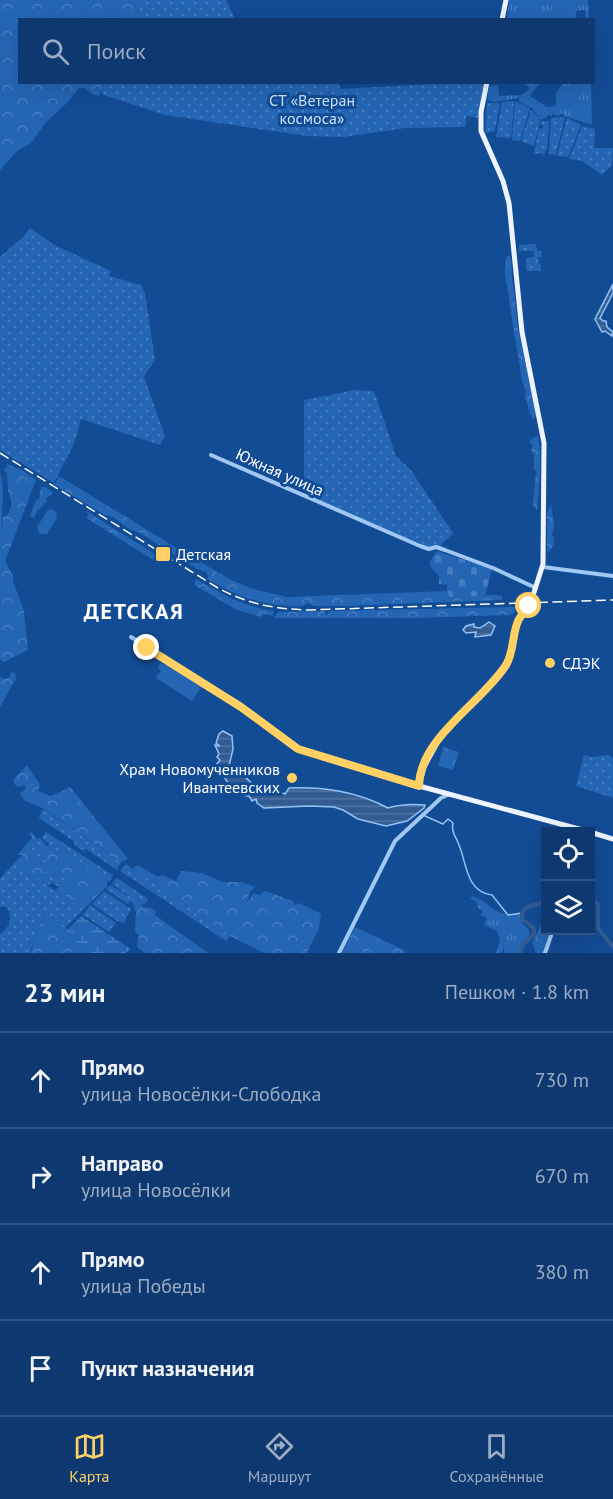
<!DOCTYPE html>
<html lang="ru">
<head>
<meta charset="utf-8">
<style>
	:root { --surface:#0e3970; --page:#174075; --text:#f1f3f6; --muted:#9bacc3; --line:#2e5383; --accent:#ffd063 }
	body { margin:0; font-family:"PT Sans",sans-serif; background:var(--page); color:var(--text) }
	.controls { position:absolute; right:18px; bottom:18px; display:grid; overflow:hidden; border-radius:0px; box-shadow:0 6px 24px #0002 }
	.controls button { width:54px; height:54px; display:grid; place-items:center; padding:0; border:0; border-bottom:2px solid var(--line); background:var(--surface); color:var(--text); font:30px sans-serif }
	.stop { position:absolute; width:18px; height:18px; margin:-14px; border:4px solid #ffd063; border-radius:50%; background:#fff }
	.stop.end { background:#ffd063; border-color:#fff; box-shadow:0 2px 6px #0008 }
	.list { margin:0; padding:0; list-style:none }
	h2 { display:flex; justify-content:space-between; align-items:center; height:78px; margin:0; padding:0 24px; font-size:26px }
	h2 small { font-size:20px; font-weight:400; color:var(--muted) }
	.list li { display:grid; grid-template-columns:39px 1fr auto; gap:18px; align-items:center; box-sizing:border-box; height:96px; padding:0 24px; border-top:2px solid var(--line) }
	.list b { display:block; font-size:22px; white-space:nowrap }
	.list p { margin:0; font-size:20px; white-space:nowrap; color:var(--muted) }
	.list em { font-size:20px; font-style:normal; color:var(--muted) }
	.icon { flex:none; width:33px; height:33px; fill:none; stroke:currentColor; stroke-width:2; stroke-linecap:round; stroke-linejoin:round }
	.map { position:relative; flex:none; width:613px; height:953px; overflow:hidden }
	.search { position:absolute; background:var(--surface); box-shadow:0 6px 24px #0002; left:18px; right:18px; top:18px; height:66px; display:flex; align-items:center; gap:15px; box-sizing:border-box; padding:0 21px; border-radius:0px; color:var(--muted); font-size:22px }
	.sheet { height:462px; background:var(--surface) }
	nav { display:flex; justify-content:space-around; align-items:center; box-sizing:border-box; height:84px; border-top:2px solid var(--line); background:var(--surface); font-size:16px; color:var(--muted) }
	nav a { display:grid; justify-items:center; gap:3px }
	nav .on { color:var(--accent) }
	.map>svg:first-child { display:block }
</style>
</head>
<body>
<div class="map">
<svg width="613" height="953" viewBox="0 0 613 953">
	<defs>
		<pattern id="grass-tufts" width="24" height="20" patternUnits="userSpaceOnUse" patternTransform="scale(1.5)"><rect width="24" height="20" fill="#2466b4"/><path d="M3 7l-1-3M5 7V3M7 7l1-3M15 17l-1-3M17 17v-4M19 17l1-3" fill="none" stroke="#457dbf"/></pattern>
		<pattern id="forest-crowns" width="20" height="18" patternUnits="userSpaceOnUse" patternTransform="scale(1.5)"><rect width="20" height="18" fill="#2466b4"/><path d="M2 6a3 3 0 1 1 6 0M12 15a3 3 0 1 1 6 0" fill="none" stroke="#457dbf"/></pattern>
		<pattern id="wetland-marsh" width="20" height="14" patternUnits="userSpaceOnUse" patternTransform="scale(1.5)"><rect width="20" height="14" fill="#2466b4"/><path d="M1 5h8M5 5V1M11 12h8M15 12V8" fill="none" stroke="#457dbf"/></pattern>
		<pattern id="cemetery-stones" width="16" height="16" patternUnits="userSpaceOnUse" patternTransform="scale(1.5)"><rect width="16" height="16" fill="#2466b4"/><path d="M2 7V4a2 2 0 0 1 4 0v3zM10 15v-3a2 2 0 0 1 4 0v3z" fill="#457dbf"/></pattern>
		<pattern id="park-dots" width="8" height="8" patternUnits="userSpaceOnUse" patternTransform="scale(1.5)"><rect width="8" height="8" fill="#2466b4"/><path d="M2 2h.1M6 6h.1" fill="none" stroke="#457dbf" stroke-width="1.8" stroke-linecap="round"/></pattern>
		<pattern id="water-rules" width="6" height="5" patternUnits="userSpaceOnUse" patternTransform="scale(1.5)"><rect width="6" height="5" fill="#325c92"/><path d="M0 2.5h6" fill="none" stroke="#5174a2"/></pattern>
	</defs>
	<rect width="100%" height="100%" fill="#124c95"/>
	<path fill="url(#grass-tufts)" d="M509 0H588L589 19H584H586L585 10 576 11V19H507Z
		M525 83H540L530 96 547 107 556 106V93L563 83H591L592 125 564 116 563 113 557 116 553 113 551 117 548 114 547 117 540 120 532 108 519 102V98L494 102 487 100 489 86 498 85 499 96 521 95 530 89Z
		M473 896C496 906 489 915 520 914L522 923 529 930V935L518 953H504V945L502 953H496L500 941 497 931 484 925 487 918 480 915 483 911 478 908 476 901 470 899Z"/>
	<path fill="url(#forest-crowns)" d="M0 0H140C142 6 138 15 133 19L20 20V82L104 83 99 96 92 94 85 88H79L68 102 46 122 31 143 17 151 0 170Z
		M509 255C514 264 510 275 513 283L518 328 536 414 534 420C528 414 529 405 525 398L526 391C521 382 521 371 519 361 515 340 512 319 509 298 508 289 505 280 505 271 505 267 506 262 506 258Z
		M538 436 540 451V475L537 511 533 505 536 471 534 469V455L531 451 533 446 529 442 534 437Z
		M7 464 22 470 36 480 5 561 13 576V581L24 611 28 650 4 662 0 659V472C6 491 0 512 3 530V516H7L11 507V500L8 491 7 473 3 469 7 468Z
		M59 476 188 555 231 580 253 589 288 597 447 591 450 597 495 595 502 596V600L344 606H314L307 603 306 605C299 607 293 606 287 606 256 604 233 594 207 579L208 576 206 572 197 569 140 533 129 529 113 517 105 515 53 484 56 483Z
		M41 487H46L52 492V495L46 498 47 501 37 511 34 518 30 516 36 500 39 499Z
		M551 505 554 524 552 536 556 538 553 539 554 544 549 552 547 550V513Z
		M86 511 158 556 155 561 86 518 89 515Z
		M196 579C222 594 244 607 274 611L273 616 264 614 261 617 237 610 196 586 194 584Z
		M510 607H514L515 613 508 615 416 618H274L278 612 324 611 327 616 329 611Z
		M11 672 15 673 16 678 0 707V677L5 679 9 677Z
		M443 747 459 752 453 770 438 766Z
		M27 765 40 785 38 791 51 796 70 787 128 859 121 862 44 809 24 800 20 793 24 791 26 785 19 787 15 785 13 780Z
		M44 843 47 847 80 862 107 880V886L84 909 56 890 58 887 64 886 39 851 38 847Z
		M27 844 37 856 51 883 49 885 36 879 16 864V861L23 855H17Z
		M138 865 158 877 162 875 176 881 181 871 201 873 223 882H241L255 887 250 892 247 902 254 893 260 895 265 891 293 901 295 905 299 903 321 914 319 928 308 950 309 953H264L230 936 133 870 134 867Z
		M131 899 139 901 143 907 151 908 156 911 155 915 208 953H145L137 947 139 935 135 932 136 912Z
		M46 912 66 927 77 953H31L37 930Z
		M545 922 546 930 551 931 543 953H536L532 943 540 927Z
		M355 927 400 948 407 953H342Z"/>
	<path fill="url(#wetland-marsh)" d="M81 916 131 949 125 953H77L67 930Z"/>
	<path fill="url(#cemetery-stones)" d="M437 551 492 569 485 596 450 597 447 591V585L439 584V576L430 566V561Z"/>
	<path fill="url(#park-dots)" d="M140 0H226L235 19H133C138 15 142 6 140 0Z
		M104 82 339 83 340 89 451 83H484L478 118 466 116V127L405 128 343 137 307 136 165 115 101 94Z
		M514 101 511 138 496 137 502 102Z
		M515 101 530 108 520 141 512 140Z
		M487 103H500L495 131 485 133Z
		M531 110 540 121 534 146 521 141Z
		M565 117 556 155 549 154 551 118Z
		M567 118 581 125 568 157 557 156Z
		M542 121H549L547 151 545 150 544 154 534 153 539 128 543 129V125H540Z
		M582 126 595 129 594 148H613L612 165 602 175 582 161 569 159Z
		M30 228 54 245 111 271 109 276 141 285 145 293 155 360 144 377 165 436 160 445 81 419 74 444 54 483 0 450V257L24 236Z
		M536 244 537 251H541L542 257H539L538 263 541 264V271H526V258L534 257V251H519V245Z
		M355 390 374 391 396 456 410 469 453 533 438 548 432 549 304 495V400Z
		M584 755 592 757 608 755 613 758V798L576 786Z
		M43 809 121 862 117 870 86 849 84 851 74 845 75 842 39 818Z
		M32 832 37 839 40 838 44 843 39 847V851L57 877 64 878V887C47 887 45 868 37 856 34 851 30 848 27 844L32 838 29 834Z
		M46 832 113 875 109 882 80 862 47 847 49 844 42 838Z
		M16 861V864C39 881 61 893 84 909L66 927 46 912 37 930 30 953H0V934C10 927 12 920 8 908L2 906 0 908V879Z
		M126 864 230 936 226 941 120 871Z
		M117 878 148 899 144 905 132 900 128 904 106 889 110 885 133 899 112 884Z
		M104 891 131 909 124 923 117 921 92 904Z
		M90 905 116 923 109 932 83 915Z"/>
	<path fill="#2466b4" d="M52 509 56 512 57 518 47 534H39L37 527 47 511Z
		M166 662 202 686 192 701 156 678 161 670 158 668 160 663 164 665Z"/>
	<path fill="url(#water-rules)" stroke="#92c2f6" stroke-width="1.5" d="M613 284V293L600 318 603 321H606L607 327 613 332 612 336 605 331 602 332 595 319Z
		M489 622 495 626 491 635 475 637 476 632 466 633 463 630 466 626 474 624V627L480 628Z
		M223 731 232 736 233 749 229 766C236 774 229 767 238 772 248 777 255 790 268 794 275 789 277 790 285 794L289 788C324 787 356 791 388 808 400 804 412 804 425 805L424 808 407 821 386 826 358 819 343 810 334 807 310 806 264 808 257 803 256 799 252 801 249 796C236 797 228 782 221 773H217L216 765 220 760 217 757 219 754 215 745 220 746 216 743 219 734Z"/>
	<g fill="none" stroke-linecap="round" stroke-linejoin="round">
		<path stroke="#92c2f6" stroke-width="1.5" d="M425 816 443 824 448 819 453 823C451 833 456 836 459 845 467 864 466 892 492 895L508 915 522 913"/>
		<path stroke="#325c92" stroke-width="4" d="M590 898 598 904V928L613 947
			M520 953 523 945 534 934V928L523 920 522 913 527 907 546 902"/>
		<path stroke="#a1c7f3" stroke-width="4" d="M211 455 420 546 429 549 436 547 445 550 493 568 536 588
			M543 567 613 576
			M131 637 241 707 298 749 419 786
			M590 843 594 834
			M339 953 395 841 441 798 450 794
			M545 953 553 930"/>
		<path stroke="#edf4ff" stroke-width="5" d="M502 20 506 0
			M487 82 481 112V131L503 181 509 203 522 332 544 443 543 564 531 602 518 621 511 653 506 665 470 707 443 732 424 767 419 786 590 832
			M590 832 613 839"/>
		<path stroke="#fff" stroke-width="1.5" stroke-dasharray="10 4.5" stroke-linecap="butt" d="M0 453 218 588C247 604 275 609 308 610L613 600"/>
	</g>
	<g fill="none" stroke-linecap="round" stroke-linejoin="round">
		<path stroke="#ffd063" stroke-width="8" d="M147 648 241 707 298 749 419 786C420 737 482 703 506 665 514 652 512 635 518 621 521 615 525 611 529 606"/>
	</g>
	<g fill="#ffd063" stroke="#124c95" stroke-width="2">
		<rect x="155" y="546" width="16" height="16" rx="3"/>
		<circle cx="550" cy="663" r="6"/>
		<circle cx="292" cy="778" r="6"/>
	</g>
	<g text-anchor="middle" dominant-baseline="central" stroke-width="6" stroke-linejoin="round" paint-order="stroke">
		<g font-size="16" fill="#c8e1fd" stroke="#124c95">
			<text x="312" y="100">СТ «Ветеран<tspan x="312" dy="18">космоса»</tspan></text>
		</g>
		<g font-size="16" fill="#fff" stroke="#124c95">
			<text transform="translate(280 472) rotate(24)">Южная улица</text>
		</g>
		<g font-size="16" fill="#fff" stroke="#124c95" text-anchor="start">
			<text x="176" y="554">Детская</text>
			<text x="562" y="663">СДЭК</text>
			<text x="280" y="769" text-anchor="end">Храм Новомученников<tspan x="280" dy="18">Ивантеевских</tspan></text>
		</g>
		<g font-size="22" font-weight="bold" letter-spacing="1.5" fill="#fff" stroke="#124c95">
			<text x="134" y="611">ДЕТСКАЯ</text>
		</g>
	</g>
</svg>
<div class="controls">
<button><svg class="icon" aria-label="locate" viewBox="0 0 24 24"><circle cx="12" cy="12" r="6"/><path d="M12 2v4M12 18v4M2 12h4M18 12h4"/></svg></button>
<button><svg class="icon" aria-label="layers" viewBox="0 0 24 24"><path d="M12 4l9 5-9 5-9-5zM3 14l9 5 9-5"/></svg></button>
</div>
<div class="stop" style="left:529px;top:606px"></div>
<div class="stop end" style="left:147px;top:648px"></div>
<div class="search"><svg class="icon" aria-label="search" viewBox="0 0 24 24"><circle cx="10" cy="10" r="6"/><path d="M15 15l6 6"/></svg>Поиск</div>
</div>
<section class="sheet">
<h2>23 мин<small>Пешком · 1.8 km</small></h2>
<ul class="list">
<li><svg class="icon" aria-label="ahead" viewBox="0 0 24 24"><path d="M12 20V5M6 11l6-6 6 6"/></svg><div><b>Прямо</b><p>улица Новосёлки-Слободка</p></div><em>730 m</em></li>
<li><svg class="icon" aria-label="right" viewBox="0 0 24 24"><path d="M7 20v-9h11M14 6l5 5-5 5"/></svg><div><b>Направо</b><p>улица Новосёлки</p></div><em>670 m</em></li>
<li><svg class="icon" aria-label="ahead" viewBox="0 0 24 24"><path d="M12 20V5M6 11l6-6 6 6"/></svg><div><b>Прямо</b><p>улица Победы</p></div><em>380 m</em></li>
<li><svg class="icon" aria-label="arrive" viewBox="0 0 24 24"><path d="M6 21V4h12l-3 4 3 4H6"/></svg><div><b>Пункт назначения</b></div></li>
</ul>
</section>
<nav>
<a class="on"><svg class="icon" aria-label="map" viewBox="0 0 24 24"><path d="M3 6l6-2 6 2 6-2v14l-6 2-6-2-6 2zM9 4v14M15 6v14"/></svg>Карта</a>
<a><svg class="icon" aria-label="directions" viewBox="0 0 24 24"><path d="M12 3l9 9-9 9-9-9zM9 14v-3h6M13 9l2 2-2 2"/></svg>Маршрут</a>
<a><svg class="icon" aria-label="saved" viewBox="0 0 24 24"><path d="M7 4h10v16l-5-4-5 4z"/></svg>Сохранённые</a>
</nav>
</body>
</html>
